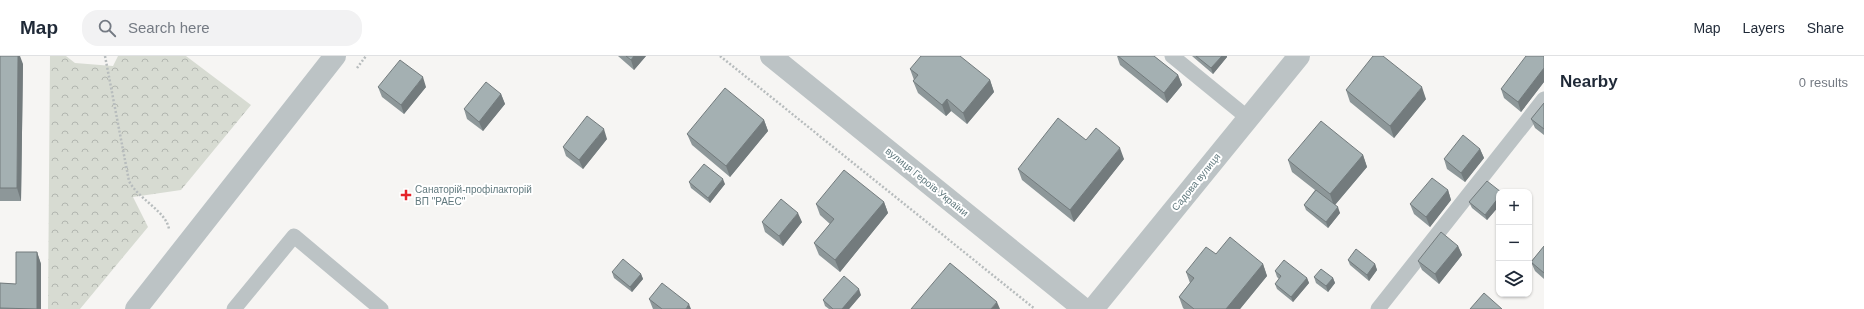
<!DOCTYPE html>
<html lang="en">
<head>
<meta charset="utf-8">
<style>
	:root { --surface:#fff; --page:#f2f2f3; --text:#1f2937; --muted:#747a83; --line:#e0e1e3 }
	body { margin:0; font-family:Helvetica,sans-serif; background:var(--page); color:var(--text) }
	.controls { position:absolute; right:12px; bottom:12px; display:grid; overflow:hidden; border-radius:8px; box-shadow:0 1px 3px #0004 }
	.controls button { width:36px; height:36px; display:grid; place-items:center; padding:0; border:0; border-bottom:1px solid var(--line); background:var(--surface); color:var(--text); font:20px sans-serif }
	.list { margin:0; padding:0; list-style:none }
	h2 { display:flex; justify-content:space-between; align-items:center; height:52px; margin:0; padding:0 16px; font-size:17px }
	h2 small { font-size:13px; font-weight:400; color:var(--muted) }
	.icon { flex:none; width:22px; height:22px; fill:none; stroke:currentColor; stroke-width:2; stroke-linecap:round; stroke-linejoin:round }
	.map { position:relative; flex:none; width:1544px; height:253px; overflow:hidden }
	header { display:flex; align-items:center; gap:24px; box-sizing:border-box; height:56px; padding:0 20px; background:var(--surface); border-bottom:1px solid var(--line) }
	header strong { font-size:19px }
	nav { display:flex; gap:22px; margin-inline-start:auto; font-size:14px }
	.search { width:280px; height:36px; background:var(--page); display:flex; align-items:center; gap:10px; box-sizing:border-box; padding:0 14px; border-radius:16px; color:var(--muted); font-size:15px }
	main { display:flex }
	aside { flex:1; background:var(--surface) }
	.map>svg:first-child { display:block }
</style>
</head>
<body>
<header>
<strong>Map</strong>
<div class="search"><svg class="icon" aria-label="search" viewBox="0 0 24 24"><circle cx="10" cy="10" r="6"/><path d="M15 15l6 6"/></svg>Search here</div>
<nav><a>Map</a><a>Layers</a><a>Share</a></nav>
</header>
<main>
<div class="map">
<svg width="1544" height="253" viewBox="0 0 1544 253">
	<defs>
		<pattern id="forest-crowns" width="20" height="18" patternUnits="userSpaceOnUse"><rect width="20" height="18" fill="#d7dbd2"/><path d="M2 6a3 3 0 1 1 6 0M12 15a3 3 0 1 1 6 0" fill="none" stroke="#b2b6b0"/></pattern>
	</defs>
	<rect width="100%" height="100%" fill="#f6f5f3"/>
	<path fill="url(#forest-crowns)" d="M50 0H66L75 7 113 10 118 0H186L251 49 181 134 133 141 148 171 80 253H48Z"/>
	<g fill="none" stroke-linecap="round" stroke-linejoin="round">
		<path stroke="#b7bcbd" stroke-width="2.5" stroke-dasharray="2 2" stroke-linecap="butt" d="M105 0 129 125C138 143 166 155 169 173
			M720 0 1035 253
			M357 12 366 0"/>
		<path stroke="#bcc3c5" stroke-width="15" d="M1172 0 1248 62
			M234 253 294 180 381 253
			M1378 253 1544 43"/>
		<path stroke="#bcc3c5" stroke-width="22" d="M771 0 1084 253
			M136 253 335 0
			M1093 253 1299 0"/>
	</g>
	<path fill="#8d9799" d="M0 0 23 8 21 145H0Z
		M618 0H646L634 14Z
		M1117 0H1154L1178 19 1182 29 1167 47 1120 9Z
		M1192 0H1227V1L1213 18Z
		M1544 0V26L1521 56 1504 42 1501 33Z
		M910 13 990 24 994 36 967 68 951 55 946 60 918 37 913 25 914 24Z
		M378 31H426L404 58 382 41Z
		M1346 34 1426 43 1394 82 1350 46Z
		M501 38 505 48 483 75 467 63 464 53Z
		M1544 47V79L1535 72 1531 63Z
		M764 64 768 75 730 121 692 89 687 78Z
		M607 83 583 113 566 100 563 91Z
		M1086 84 1124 103 1074 166 1022 124 1018 113Z
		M1480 93 1484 102 1465 126 1447 113 1444 103Z
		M1363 99 1367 111 1335 149 1340 157 1328 172 1306 154 1304 149 1315 134 1292 116 1288 104Z
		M689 126 725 128 710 147 691 132Z
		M1448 134 1451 144 1430 171 1414 158 1410 148Z
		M1499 136V150L1487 164 1472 152 1469 146Z
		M884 146 888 157 840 216 819 199 814 187 830 168 820 159 816 148Z
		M762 166H802L783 190 765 176Z
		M1458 190 1462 199 1439 228 1422 214 1418 205Z
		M1544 190V223L1535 215 1531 206Z
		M37 196 41 208V253H0V227L16 228Z
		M1348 204 1375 208 1377 214 1369 225 1350 209Z
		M1263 208 1267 220 1240 253H1184L1183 252 1179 241 1190 227 1186 216Z
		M1275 215 1307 222 1309 227 1293 246 1277 233 1275 228 1279 223 1277 221Z
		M612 216 641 218 643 223 632 236 614 222Z
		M1314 221 1333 222 1335 227 1328 236 1316 227Z
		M861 239 849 253H829L825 250 823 244Z
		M649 243 691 253H653Z"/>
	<path fill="#737b7d" d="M18 0H20L23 8 21 145 17 132Z
		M634 0H646L634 14 631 4Z
		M1222 0H1227V1L1213 18 1211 12Z
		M1544 12V26L1521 56 1518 46Z
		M1178 19 1182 29 1167 47 1164 37Z
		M423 21 426 31 404 58 401 49Z
		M990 24 994 36 967 68 963 57Z
		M1422 31 1426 43 1394 82 1390 70Z
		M501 38 505 48 483 75 479 66Z
		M947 43 951 55 946 60 942 49Z
		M764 64 768 75 730 121 726 110Z
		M604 73 607 83 583 113 579 104Z
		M1120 92 1124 103 1074 166 1070 154Z
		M1480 93 1484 102 1465 126 1461 117Z
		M1363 99 1367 111 1334 150 1330 138Z
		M723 123 725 128 710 147 708 142Z
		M1448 134 1451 144 1430 171 1426 161Z
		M1499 141V150L1487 164 1485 159Z
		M884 146 888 157 840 216 835 204Z
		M1338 151 1340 157 1328 172 1326 166Z
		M798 157 802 166 783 190 779 180Z
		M1458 190 1462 199 1439 228 1435 218Z
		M37 196 41 208V253H37Z
		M1263 208 1267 220 1240 253H1226Z
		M1375 208 1377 214 1369 225 1367 219Z
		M641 218 643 223 632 236 630 231Z
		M1307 222 1309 227 1293 246 1291 241Z
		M1333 222 1335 227 1328 236 1326 230Z
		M859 233 861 239 849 253H842Z
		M997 246 1000 253H991Z
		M689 248 691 253H686Z"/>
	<path fill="#a4b0b2" stroke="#737b7d" d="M0 0H18L17 132H0Z
		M626 0H634L631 4Z
		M921 0H960L990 24 963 57 947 43 942 49 913 25 918 19 910 13Z
		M1118 0H1154L1178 19 1164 37Z
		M1196 0H1222L1211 12Z
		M1373 0H1383L1422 31 1390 70 1346 34Z
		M1526 0H1544V12L1518 46 1501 33Z
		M400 4 423 21 401 49 378 31Z
		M486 26 501 38 479 66 464 53Z
		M725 32 764 64 726 110 687 78Z
		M1544 47V73L1531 63Z
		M587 60 604 73 579 104 563 91Z
		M1058 62 1086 84 1096 72 1120 92 1070 154 1018 113Z
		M1321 65 1363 99 1330 138 1288 104Z
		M1463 79 1480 93 1461 117 1444 103Z
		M704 108 723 123 708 142 689 126Z
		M844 114 884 146 835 204 814 187 834 163 816 148Z
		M1432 122 1448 134 1426 161 1410 148Z
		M1487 125 1501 136H1499V141L1485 159 1469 146Z
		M1316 134 1338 151 1326 166 1304 149Z
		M781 143 798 157 779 180 762 166Z
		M1441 176 1458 190 1435 218 1418 205Z
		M1230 181 1263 208 1226 253H1194L1179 241 1194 222 1186 216 1206 191 1216 198Z
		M1544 190V217L1531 206Z
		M1356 193 1375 208 1367 219 1348 204Z
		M16 196H37V253L0 252V227L16 228Z
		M623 203 641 218 630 231 612 216Z
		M1284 204 1307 222 1291 241 1275 228 1281 220 1275 215Z
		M950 207 997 246 991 253H911Z
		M1321 213 1333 222 1326 230 1314 221Z
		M844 220 859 233 842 253H833L823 244Z
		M662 227 689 248 686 253H662L649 243Z
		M1484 237 1502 253H1470Z"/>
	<path fill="#e5242a" stroke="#fff" stroke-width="1.5" d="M404 133h4v4h4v4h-4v4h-4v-4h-4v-4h4z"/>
	<g text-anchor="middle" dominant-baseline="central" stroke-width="4" stroke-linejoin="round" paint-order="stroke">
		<g font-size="10" fill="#61797e" stroke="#fff">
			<text transform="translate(927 126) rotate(39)">вулиця Героїв України</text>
			<text transform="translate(1196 126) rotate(-51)">Садова вулиця</text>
		</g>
		<g font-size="10" fill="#61797e" stroke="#fff" text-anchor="start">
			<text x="415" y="133">Санаторій-профілакторій<tspan x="415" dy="12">ВП "РАЕС"</tspan></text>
		</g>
	</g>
</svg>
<div class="controls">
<button>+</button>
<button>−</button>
<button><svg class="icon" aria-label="layers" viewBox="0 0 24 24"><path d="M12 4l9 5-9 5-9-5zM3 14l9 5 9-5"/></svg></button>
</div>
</div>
<aside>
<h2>Nearby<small>0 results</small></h2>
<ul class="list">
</ul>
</aside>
</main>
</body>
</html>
